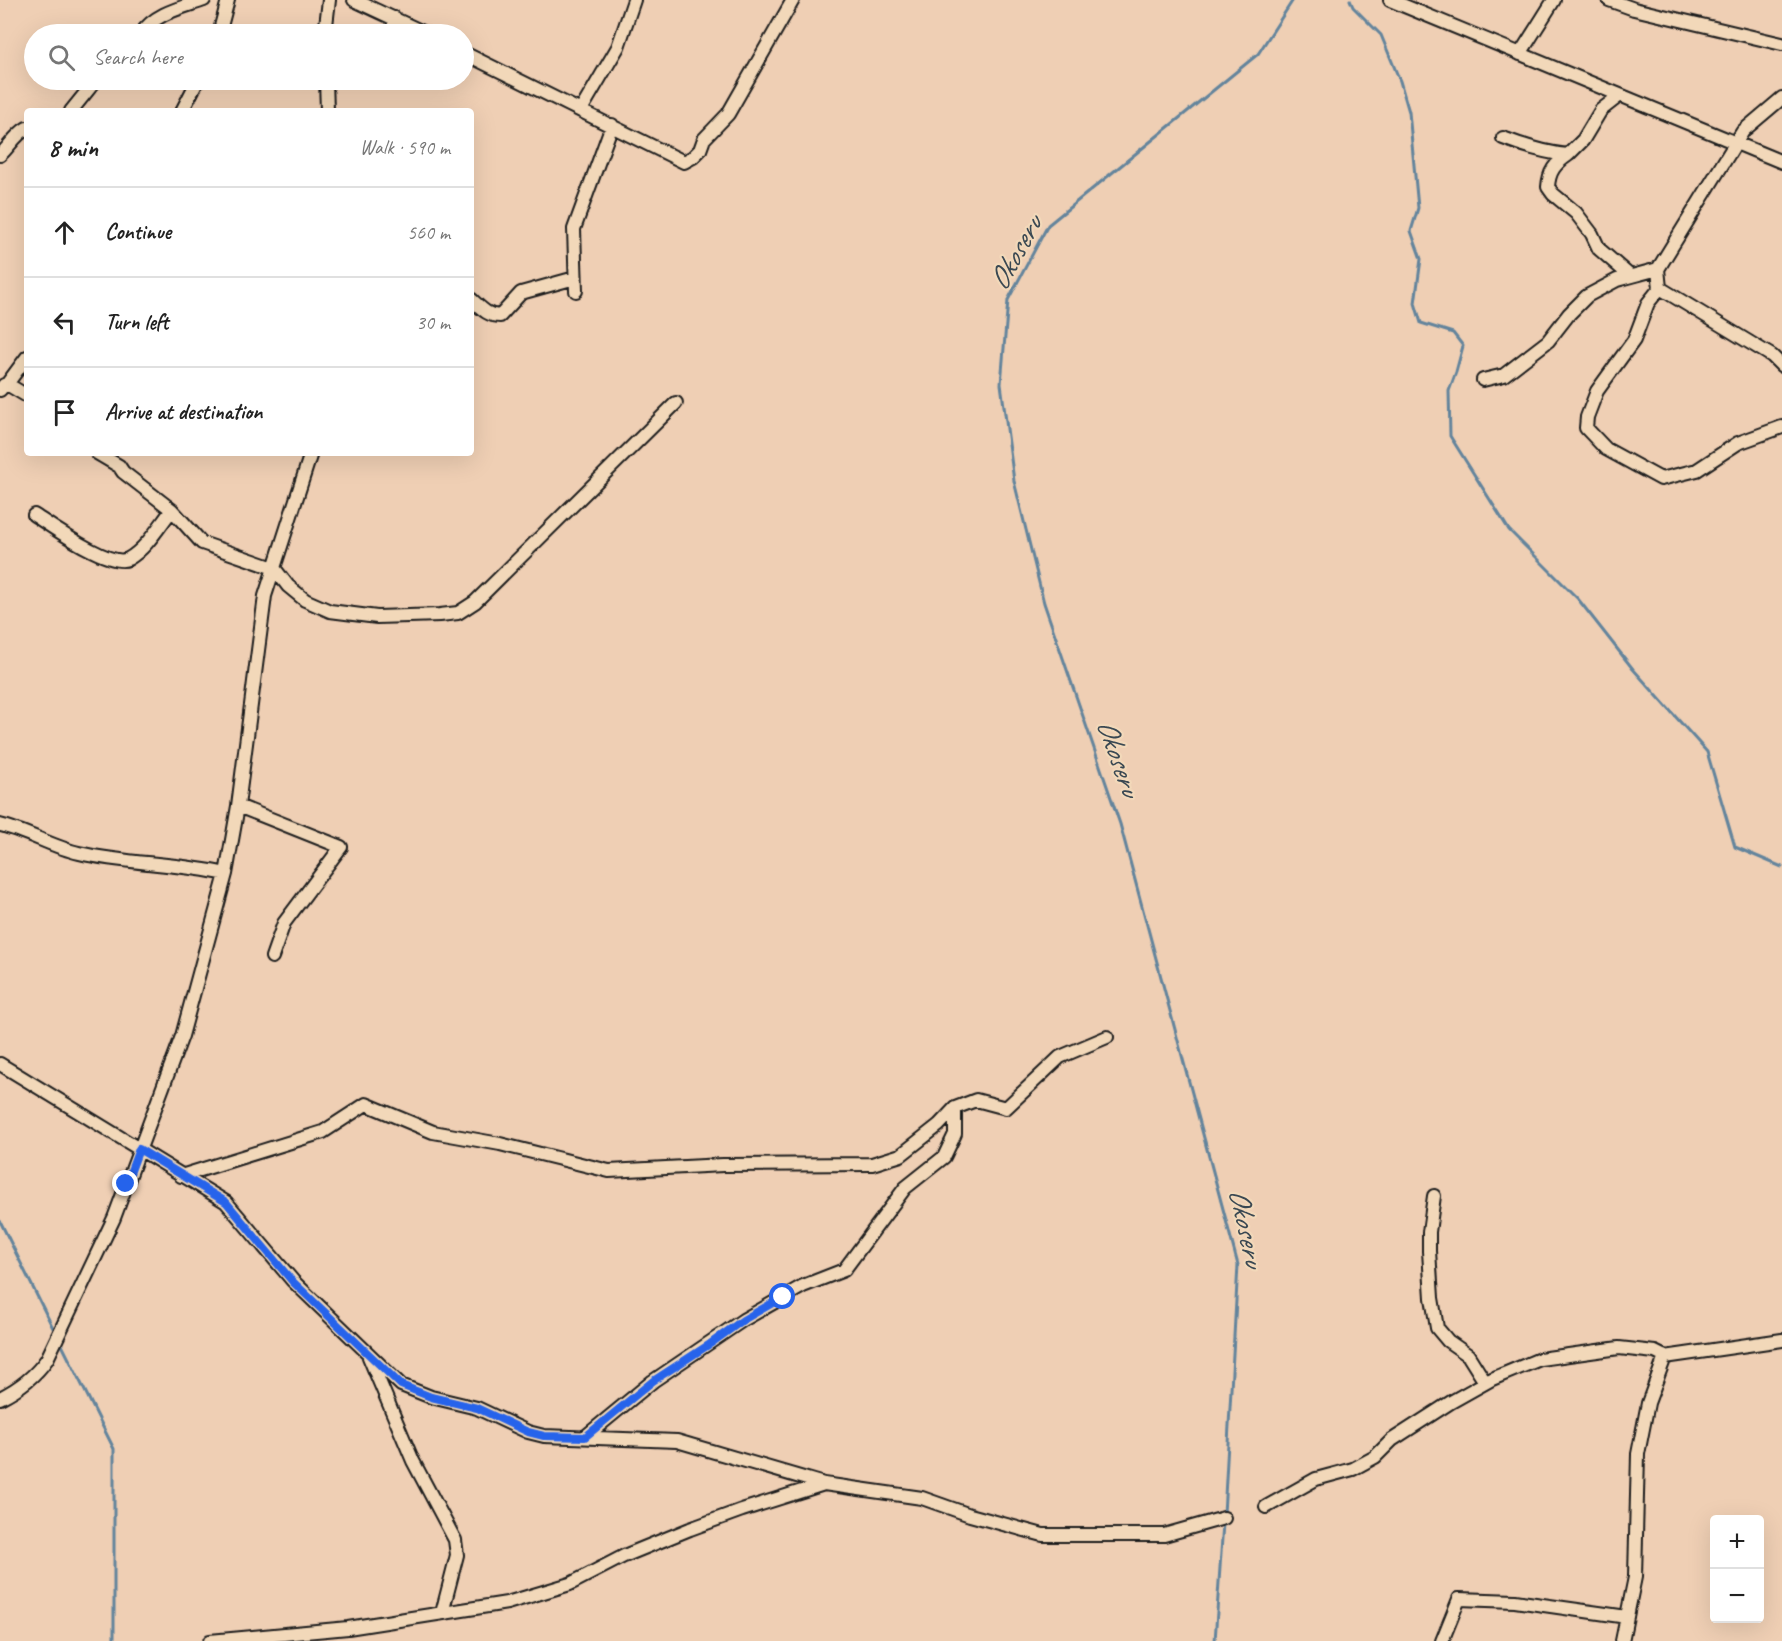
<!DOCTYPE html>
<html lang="en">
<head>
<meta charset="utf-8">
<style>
	:root { --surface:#fff; --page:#f6f6f6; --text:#222; --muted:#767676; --line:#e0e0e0 }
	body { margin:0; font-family:Caveat,sans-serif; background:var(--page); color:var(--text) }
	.controls { position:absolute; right:18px; bottom:18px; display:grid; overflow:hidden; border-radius:6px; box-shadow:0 6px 24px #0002 }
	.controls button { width:54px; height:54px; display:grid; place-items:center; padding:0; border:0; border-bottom:2px solid var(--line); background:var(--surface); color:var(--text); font:30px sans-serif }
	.stop { position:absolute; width:18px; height:18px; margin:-14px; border:4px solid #2563eb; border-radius:50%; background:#fff }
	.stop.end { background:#2563eb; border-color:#fff; box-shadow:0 2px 6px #0008 }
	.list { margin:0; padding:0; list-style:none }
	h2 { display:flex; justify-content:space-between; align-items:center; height:78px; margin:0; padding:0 24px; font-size:26px }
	h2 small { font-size:20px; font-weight:400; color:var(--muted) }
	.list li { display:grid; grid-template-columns:39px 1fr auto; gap:18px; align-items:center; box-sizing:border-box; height:90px; padding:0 24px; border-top:2px solid var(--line) }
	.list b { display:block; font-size:22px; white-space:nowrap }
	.list em { font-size:20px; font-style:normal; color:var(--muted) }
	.icon { flex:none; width:33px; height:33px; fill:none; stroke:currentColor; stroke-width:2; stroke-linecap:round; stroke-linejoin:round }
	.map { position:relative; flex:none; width:1782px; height:1641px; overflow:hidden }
	.search { position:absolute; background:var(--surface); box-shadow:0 6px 24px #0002; left:24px; top:24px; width:450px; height:66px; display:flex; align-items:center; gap:15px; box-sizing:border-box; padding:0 21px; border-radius:33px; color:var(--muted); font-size:22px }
	.panel { position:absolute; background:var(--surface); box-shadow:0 6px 24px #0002; left:24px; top:108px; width:450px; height:348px; border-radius:6px }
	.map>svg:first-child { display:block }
</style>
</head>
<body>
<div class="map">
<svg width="1782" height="1641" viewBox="0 0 1782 1641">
	<rect width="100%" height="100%" fill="#efcfb4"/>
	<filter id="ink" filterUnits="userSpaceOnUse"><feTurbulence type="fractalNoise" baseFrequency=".0167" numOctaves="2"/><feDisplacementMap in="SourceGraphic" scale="12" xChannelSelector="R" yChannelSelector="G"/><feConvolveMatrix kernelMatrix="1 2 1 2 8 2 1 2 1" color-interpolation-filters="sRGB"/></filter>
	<g filter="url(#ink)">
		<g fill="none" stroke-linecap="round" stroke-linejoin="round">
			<path stroke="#63849c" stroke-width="3" d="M1350 0 1353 7 1381 35 1400 81 1409 112 1418 208 1411 231 1421 259 1415 303 1421 323 1453 333 1463 346 1456 372 1449 391 1450 436 1509 530 1578 599 1633 669 1707 752 1735 847 1782 867
				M0 1221 55 1332
				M60 1341 114 1449V1641
				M1224 1514 1238 1265 1120 824 1044 603 1014 481 1001 384 1008 300 1048 225 1258 54 1293 0
				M1215 1641 1223 1523"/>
			<defs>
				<path id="minor" d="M354 0 427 34
					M1390 0 1782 162
					M1609 0 1634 9 1782 44
					M141 34C155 13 181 8 204 0
					M219 34 228 0
					M325 34 329 0
					M392 34 395 18
					M464 53 684 162 693 157 700 150 704 139 728 114 793 0
					M1520 54 1554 0
					M326 80 327 111
					M1782 98 1743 131 1658 269 1660 288 1648 303 1634 340 1597 391 1587 417 1586 428 1606 449 1661 479 1697 470 1738 443 1782 427
					M581 110 618 47 634 0
					M71 111 96 80
					M182 111 198 80
					M1503 138C1524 146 1546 153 1568 155L1583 140 1601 110 1619 96
					M0 155C10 146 15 135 27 128
					M1568 155C1555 164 1549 171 1548 187L1553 194 1576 213 1592 234 1599 249 1630 276
					M1660 288 1772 356 1782 366
					M576 291 574 229 612 125
					M471 299C480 307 487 316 500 316L521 293 575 278
					M1483 380 1504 375 1548 341 1569 314 1587 296 1617 280 1658 269
					M7 384 27 396
					M0 390 4 385 7 384 27 357
					M97 453 119 466 123 472 172 510 202 543 274 568 288 586 305 600 330 611 377 617 440 615 458 613 475 602 676 403
					M34 515C51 526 110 568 128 559 147 548 159 526 172 510
					M238 806 341 847 284 923 272 957
					M0 825C27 831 52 847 79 853 127 864 177 863 226 874
					M0 1064 226 1202 293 1281 401 1385 431 1397 477 1408 528 1432 544 1436 677 1441 824 1484 922 1498 970 1515 1043 1535H1164L1224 1518
					M181 1176 323 1132 366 1104 433 1132 500 1144 609 1171 723 1165 872 1164 901 1155 939 1125 955 1108 976 1100 1006 1108 1060 1057 1107 1037
					M1434 1196 1429 1232V1251L1432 1298 1437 1328 1448 1341 1468 1355 1485 1382
					M369 1357 413 1461 455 1540 457 1555 442 1613
					M0 1398C18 1389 36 1375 47 1359L114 1218 182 1036 226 874 238 806 265 596 311 453
					M585 1437 653 1381 743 1320 803 1286 844 1270 905 1188 944 1157 955 1134V1108
					M1266 1507 1316 1479 1353 1469 1375 1457 1392 1440 1451 1402 1492 1379 1540 1359 1619 1348 1655 1352 1665 1357 1782 1340
					M210 1641 348 1628 507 1603 570 1584 624 1556 690 1529 742 1510 824 1484
					M1442 1641 1459 1599 1515 1601 1627 1617
					M1622 1641 1635 1577 1638 1454 1648 1403 1665 1357"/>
			</defs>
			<use href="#minor" stroke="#1c1c1c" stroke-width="16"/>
			<use href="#minor" stroke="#f2d8b9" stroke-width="12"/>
		</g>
	</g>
	<g fill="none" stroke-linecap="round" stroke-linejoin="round" filter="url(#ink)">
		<path stroke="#2563eb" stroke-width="8" d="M126 1184 139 1149 226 1202 292 1281 401 1385 431 1397 477 1408 528 1432 544 1436 585 1437 653 1381 710 1344 743 1320 783 1297"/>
	</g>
	<g text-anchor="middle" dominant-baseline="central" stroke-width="4.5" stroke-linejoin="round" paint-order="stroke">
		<g font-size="30" font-style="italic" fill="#3a4852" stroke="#f2d8b9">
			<text transform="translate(1015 253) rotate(-61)">Okoseru</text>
			<text transform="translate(1119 757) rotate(71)">Okoseru</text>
			<text transform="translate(1247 1227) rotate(78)">Okoseru</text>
		</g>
	</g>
</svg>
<div class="controls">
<button>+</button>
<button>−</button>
</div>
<div class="stop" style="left:783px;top:1297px"></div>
<div class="stop end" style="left:126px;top:1184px"></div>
<div class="search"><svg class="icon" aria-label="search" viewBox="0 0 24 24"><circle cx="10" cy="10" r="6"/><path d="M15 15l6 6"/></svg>Search here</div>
<section class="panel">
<h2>8 min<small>Walk · 590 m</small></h2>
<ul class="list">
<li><svg class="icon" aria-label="ahead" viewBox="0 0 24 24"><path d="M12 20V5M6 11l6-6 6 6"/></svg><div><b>Continue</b></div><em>560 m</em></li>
<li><svg class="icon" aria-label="left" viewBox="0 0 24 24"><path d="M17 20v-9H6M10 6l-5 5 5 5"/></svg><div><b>Turn left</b></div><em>30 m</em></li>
<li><svg class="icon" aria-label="arrive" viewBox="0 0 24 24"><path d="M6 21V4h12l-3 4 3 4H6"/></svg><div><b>Arrive at destination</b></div></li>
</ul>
</section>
</div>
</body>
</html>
